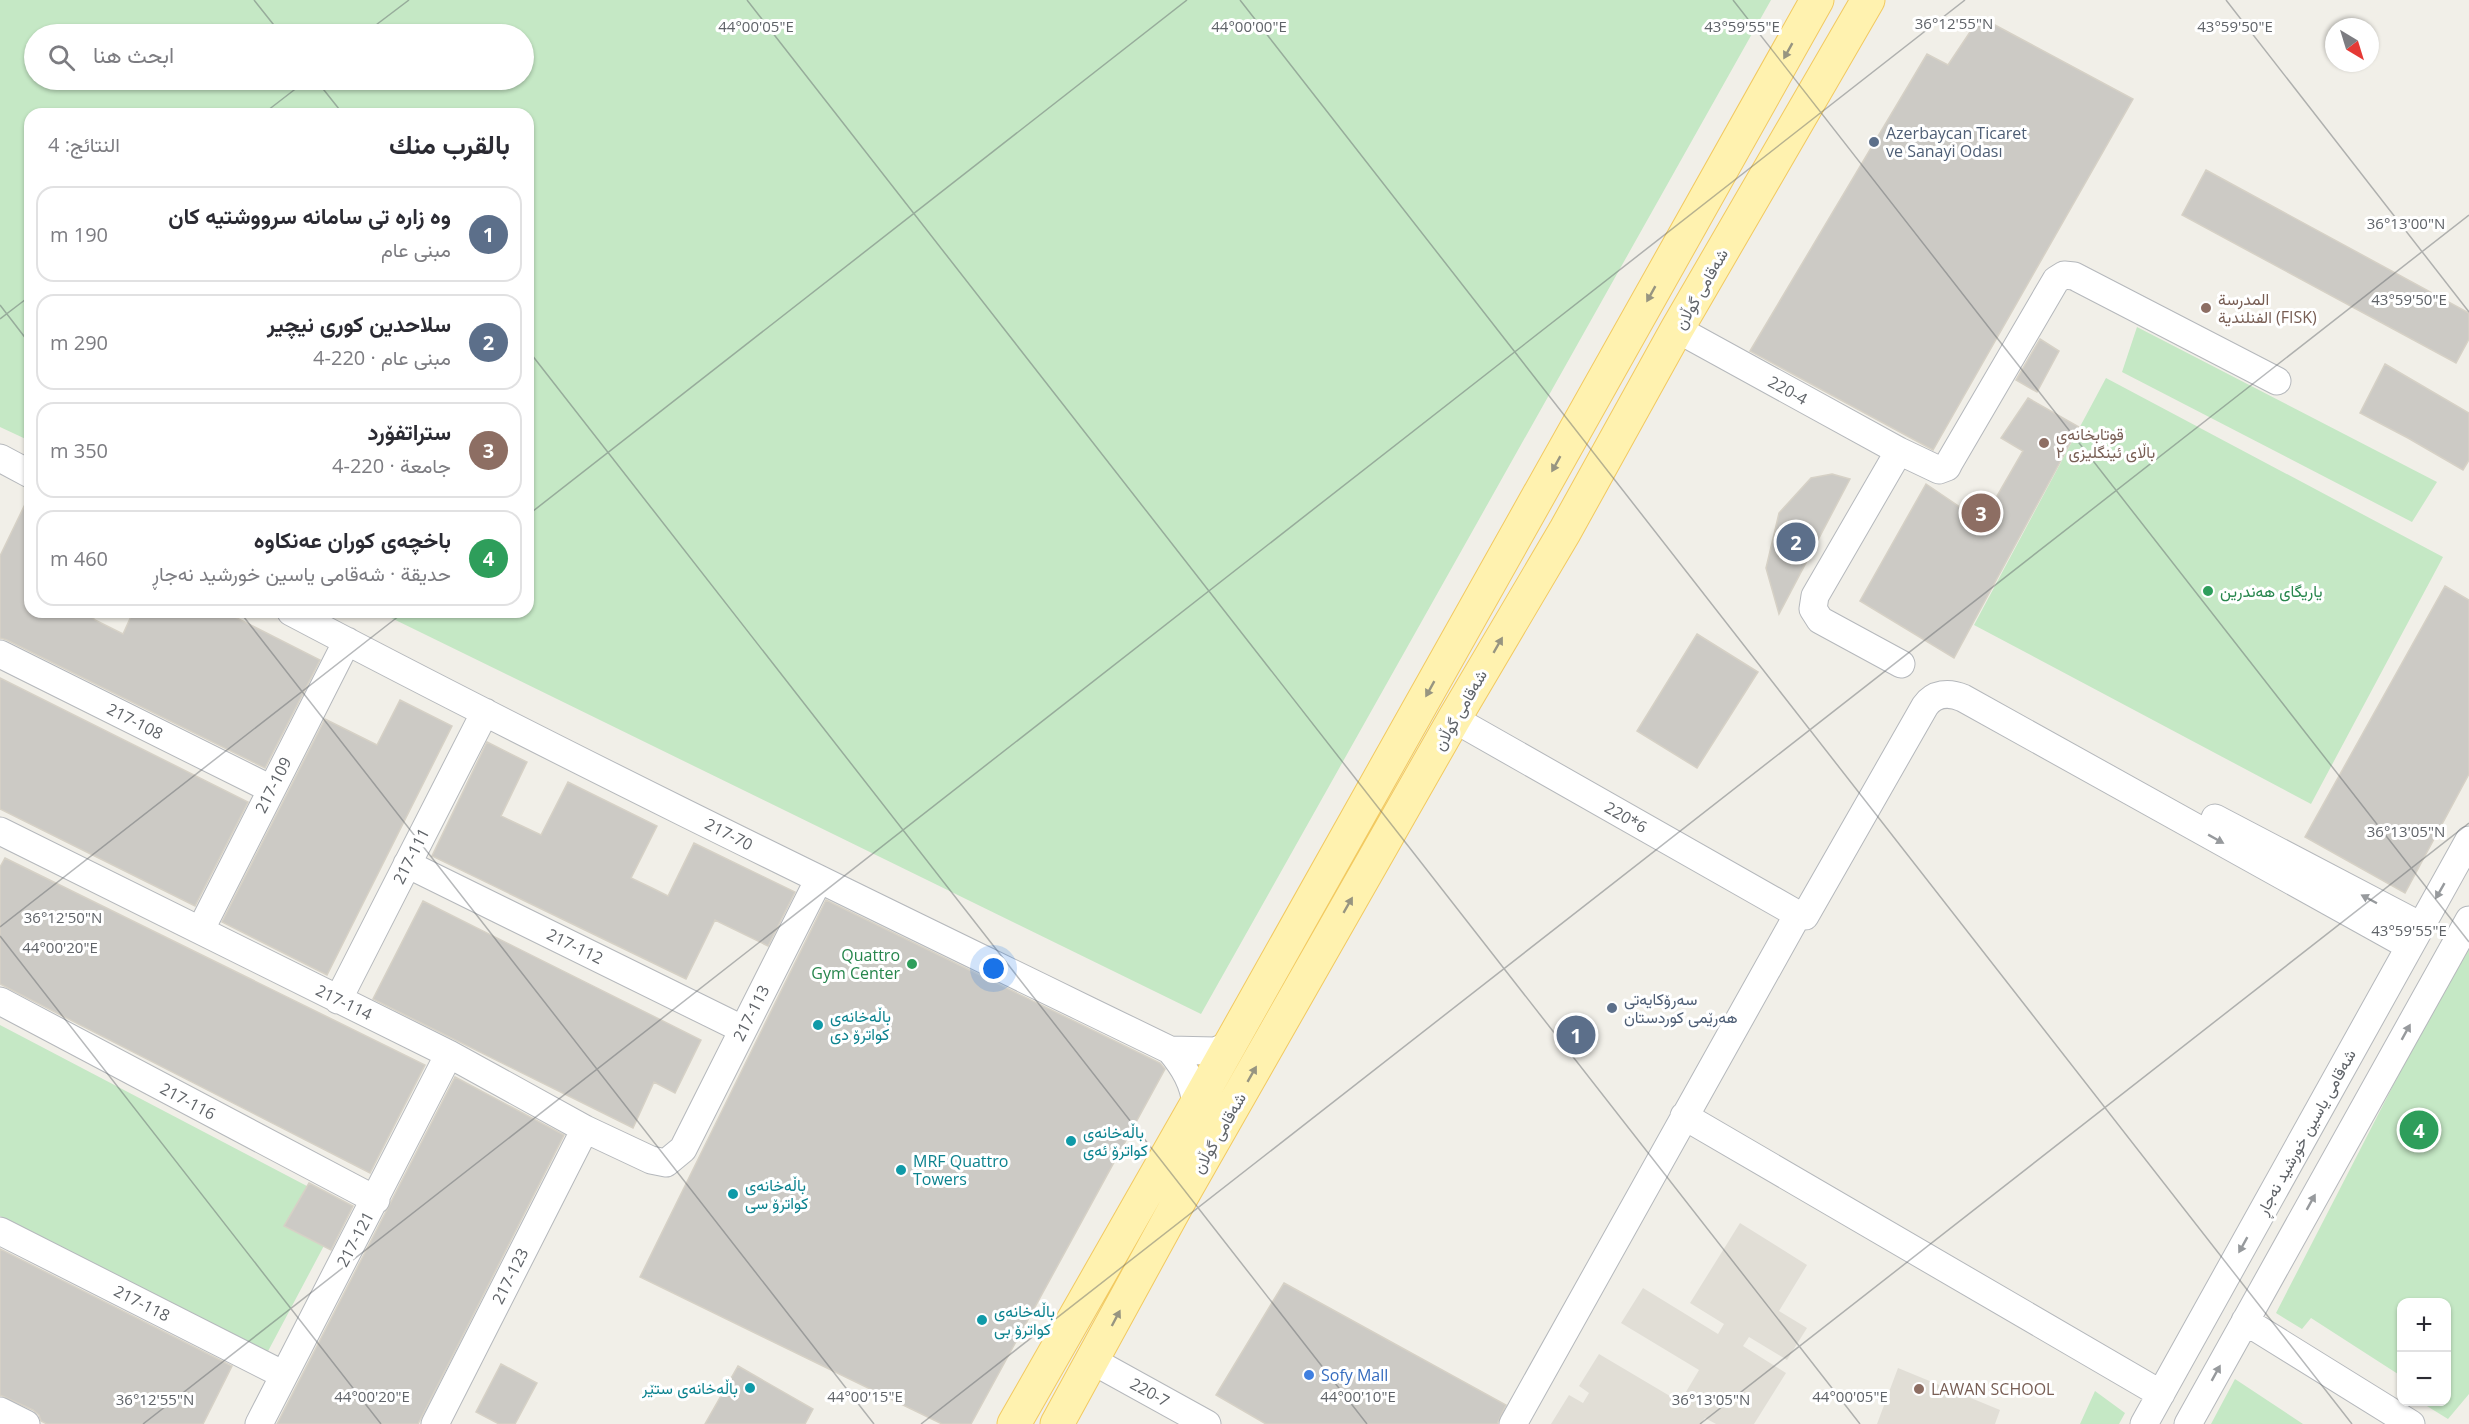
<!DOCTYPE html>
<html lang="ar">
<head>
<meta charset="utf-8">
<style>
	:root { --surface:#fff; --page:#f7f7f7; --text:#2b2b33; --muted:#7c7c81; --line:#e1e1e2; --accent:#db2777 }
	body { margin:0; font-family:"Open Sans",Vazirmatn,sans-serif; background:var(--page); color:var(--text); direction:rtl }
	.controls { position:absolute; right:18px; bottom:18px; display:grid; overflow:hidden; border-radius:12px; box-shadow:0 2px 4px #0004 }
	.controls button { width:54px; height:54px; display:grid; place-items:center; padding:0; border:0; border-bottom:2px solid var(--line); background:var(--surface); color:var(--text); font:30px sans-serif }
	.compass { position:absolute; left:2325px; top:18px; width:54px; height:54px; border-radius:50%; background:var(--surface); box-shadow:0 2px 4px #0004; rotate:142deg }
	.you { position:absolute; left:994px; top:969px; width:21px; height:21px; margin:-15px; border:4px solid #fff; border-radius:50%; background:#1a73e8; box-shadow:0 0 0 9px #1a73e833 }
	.badge { display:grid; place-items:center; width:39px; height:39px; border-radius:50%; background:var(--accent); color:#fff; font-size:20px; font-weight:700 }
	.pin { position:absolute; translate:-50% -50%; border:3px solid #fff; box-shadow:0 2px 6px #0006 }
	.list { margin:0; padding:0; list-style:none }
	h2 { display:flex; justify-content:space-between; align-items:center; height:78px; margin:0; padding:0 24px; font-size:26px }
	h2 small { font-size:20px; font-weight:400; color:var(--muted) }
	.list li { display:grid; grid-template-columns:39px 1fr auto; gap:18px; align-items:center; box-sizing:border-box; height:96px; margin:0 12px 12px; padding:0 12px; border:2px solid var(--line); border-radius:18px }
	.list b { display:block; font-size:22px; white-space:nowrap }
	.list p { margin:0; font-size:20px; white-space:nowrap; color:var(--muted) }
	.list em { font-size:20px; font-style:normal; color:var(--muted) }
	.icon { flex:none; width:33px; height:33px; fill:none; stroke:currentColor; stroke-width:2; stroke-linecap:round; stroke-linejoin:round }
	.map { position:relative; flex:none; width:2469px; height:1424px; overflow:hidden; direction:ltr }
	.search { position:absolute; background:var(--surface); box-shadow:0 2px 4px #0004; left:24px; top:24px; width:510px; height:66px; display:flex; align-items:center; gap:15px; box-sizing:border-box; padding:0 21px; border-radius:33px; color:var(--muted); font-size:22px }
	.panel { position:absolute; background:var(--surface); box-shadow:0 2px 4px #0004; left:24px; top:108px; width:510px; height:510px; border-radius:18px; direction:rtl }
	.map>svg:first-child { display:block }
</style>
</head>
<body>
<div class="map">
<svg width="2469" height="1424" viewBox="0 0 2469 1424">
	<rect width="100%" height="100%" fill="#f1efe8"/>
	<path fill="#e1ded6" d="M1740 1223 1807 1265 1779 1311 1807 1328 1787 1360 1749 1337 1743 1346 1786 1373 1754 1424H1716L1705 1418 1701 1424H1551L1569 1395 1583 1403 1589 1393 1579 1386 1599 1354 1680 1402 1699 1370 1621 1323 1643 1288 1718 1334 1724 1324 1690 1303Z
		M1898 1368 2000 1410 1995 1424H1877Z"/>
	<path fill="#c5e8c5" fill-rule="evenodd" d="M0 0H1771L1201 1014 379 612H528V114H30V441L0 427ZM34 34H524V80H34Z
		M2137 327 2437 482 2412 522 2122 372Z
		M2106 378 2443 557 2311 804 1974 625Z
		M2469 938V1394L2448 1419 2422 1403 2446 1402V1302H2402L2401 1376 2311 1318 2302 1329 2276 1313Z
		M0 1025 345 1206 266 1355 0 1216Z
		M2235 1379 2303 1424H2211Z
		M2095 1391 2125 1413 2119 1424H2080Z"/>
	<path fill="#cccac5" stroke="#d6d1c6" stroke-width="1.5" d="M1980 17 2133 99 1933 450 1750 351 1927 54 1948 65Z
		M2206 170 2469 313V339L2456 363 2182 215Z
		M2040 339 2059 351 2037 392 2016 380Z
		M2385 364 2469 413V460L2463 470 2408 438 2360 413Z
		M2028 398 2079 427 1954 658 1860 601 1926 484 1982 522 2023 451 2001 438Z
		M1832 474 1850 479 1779 614 1766 568 1779 513 1811 478Z
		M30 494V612H87L95 620 123 634 133 612H225L320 660 265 768 7 640 0 638V556Z
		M2445 586 2469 600V774L2405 893 2305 837Z
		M1697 634 1758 672 1697 768 1637 731Z
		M0 678 248 802 195 906 0 809Z
		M400 700 452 726 327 975 222 922 325 719 377 745Z
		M487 742 527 762 501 816 541 835 568 782 657 826 631 878 652 888 668 896 694 843 795 892 768 946 715 920 686 979 432 856Z
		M5 858 425 1065 370 1173 0 984V867Z
		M826 900 1160 1063 1165 1069 971 1424H942L640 1277Z
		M423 901 701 1040 675 1093 654 1082 633 1128 373 999Z
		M455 1077 564 1135 418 1424H277Z
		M309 1183 353 1206 331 1250 284 1226Z
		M0 1249 232 1366 203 1424H47L41 1421 39 1415 33 1410 0 1395Z
		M1284 1283 1506 1405 1497 1424H1266L1216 1395Z
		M501 1364 537 1383 515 1424H499L476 1412Z
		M738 1366 813 1409 805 1424H705Z"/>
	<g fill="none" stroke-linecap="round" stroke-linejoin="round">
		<defs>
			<path id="minor" d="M1677 329 1899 451 1939 470 1947 467 1949 463 2056 280 2064 275 2074 276 2277 381
				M1899 451 1815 596 1813 609 1820 620 1901 664
				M0 458 30 474
				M291 612C581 765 876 907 1170 1050L1215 1051 1230 1045
				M0 654 271 789
				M1454 719 1792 911 1797 916
				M2215 818 2421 926
				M0 831 449 1054 585 1129 651 1160 666 1163 683 1149 819 879
				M407 864 742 1029
				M201 929 347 641
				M338 1000 485 712
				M0 1001 376 1200
				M1170 1050C1184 1067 1194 1083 1196 1105
				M1684 1116 2161 1394
				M0 1231 284 1375
				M2245 1321 2411 1424
				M1093 1361 1207 1424
				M0 1411 26 1424
				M259 1424 449 1054
				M435 1424 585 1129
				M1513 1424 1797 916H1805L1925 706C1934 693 1949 692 1963 698L2409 946
				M2144 1424 2469 840
				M2188 1424 2469 920"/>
			<path id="major" d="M1014 1424 1196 1105 1817 0
				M1057 1424 1178 1203 1454 719 1565 531 1677 329 1868 0"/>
		</defs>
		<use href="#minor" stroke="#b5b8bc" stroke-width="29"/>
		<use href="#major" stroke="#f2c960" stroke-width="35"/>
		<use href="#minor" stroke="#fff" stroke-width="27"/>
		<use href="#major" stroke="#fff2af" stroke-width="33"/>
	</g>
	<defs><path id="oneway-solid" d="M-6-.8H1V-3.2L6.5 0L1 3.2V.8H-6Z" transform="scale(1.5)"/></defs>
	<g fill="#979581">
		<use href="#oneway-solid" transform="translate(1788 51) rotate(119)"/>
		<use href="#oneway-solid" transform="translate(1651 294) rotate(119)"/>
		<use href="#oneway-solid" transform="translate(1556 464) rotate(119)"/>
		<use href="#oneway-solid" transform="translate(1498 645) rotate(-60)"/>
		<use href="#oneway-solid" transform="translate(1430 689) rotate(119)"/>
		<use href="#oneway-solid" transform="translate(1348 905) rotate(-60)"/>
		<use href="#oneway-solid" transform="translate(1252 1074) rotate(-60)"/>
		<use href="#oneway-solid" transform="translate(1116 1318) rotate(-62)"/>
	</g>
	<g fill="#979a9d">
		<use href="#oneway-solid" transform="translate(2216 839) rotate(29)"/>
		<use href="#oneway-solid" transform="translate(2440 891) rotate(120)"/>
		<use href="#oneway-solid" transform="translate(2369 899) rotate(-152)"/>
		<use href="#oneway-solid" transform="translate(2406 1032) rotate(-61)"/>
		<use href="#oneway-solid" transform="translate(2311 1202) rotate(-61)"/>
		<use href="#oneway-solid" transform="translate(2243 1245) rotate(119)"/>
		<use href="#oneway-solid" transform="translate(2216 1373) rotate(-61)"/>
	</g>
	<path fill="none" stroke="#5f6368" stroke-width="1.5" stroke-opacity="0.45" d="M254 0 281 34M747 0 1860 1424M1240 0 2352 1424M1733 0 2469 942M2226 0 2469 312M364 34 409 0M316 80 343 114M263 114 307 80M0 305 30 344M0 319 30 296M528 350 1367 1424M528 515 1187 0M240 612 874 1424M0 927 404 612M0 936 381 1424M143 1424 1965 0M921 1424 2469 215M1700 1424 2469 823"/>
	<g fill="#5c6f8a" stroke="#fff" stroke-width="2">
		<circle cx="1874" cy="142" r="6"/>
		<circle cx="1612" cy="1008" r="6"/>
	</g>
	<g fill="#8d6e63" stroke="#fff" stroke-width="2">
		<circle cx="2206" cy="308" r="6"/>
		<circle cx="2044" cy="443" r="6"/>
		<circle cx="1919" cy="1389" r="6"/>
	</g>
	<g fill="#2e9e5b" stroke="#fff" stroke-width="2">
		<circle cx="2208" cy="591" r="6"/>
		<circle cx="912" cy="964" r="6"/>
	</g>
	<g fill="#0f9aa8" stroke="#fff" stroke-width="2">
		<circle cx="818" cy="1025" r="6"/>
		<circle cx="1071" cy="1141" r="6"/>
		<circle cx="901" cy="1170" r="6"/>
		<circle cx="733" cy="1194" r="6"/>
		<circle cx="982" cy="1320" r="6"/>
		<circle cx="750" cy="1388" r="6"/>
	</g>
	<circle fill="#3f7fe0" stroke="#fff" stroke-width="2" cx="1309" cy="1375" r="6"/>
	<g text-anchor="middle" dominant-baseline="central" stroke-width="6" stroke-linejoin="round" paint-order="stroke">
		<g font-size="16" fill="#4e5e75" stroke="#fff" text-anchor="start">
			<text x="1886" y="133">Azerbaycan Ticaret<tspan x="1886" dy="18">ve Sanayi Odası</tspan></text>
			<text x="1624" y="999">سەرۆكایەتی<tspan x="1624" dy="18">هەرێمی كوردستان</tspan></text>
		</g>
		<g font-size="16" fill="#5f6368" stroke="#fff">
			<text transform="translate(1701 289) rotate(-60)">شەقامی گوڵان</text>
			<text transform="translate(1788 390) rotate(29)">220-4</text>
			<text transform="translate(1460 710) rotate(-60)">شەقامی گوڵان</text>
			<text transform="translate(135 721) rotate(27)">217-108</text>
			<text transform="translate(273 785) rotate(-63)">217-109</text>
			<text transform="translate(1626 817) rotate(30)">220*6</text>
			<text transform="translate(729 834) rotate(27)">217-70</text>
			<text transform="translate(411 856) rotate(-63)">217-111</text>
			<text transform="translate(575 946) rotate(26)">217-112</text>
			<text transform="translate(344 1002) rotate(26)">217-114</text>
			<text transform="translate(751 1013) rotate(-63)">217-113</text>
			<text transform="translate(188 1101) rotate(28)">217-116</text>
			<text transform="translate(2306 1132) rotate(-61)">شەقامی یاسین خورشید نەجاڕ</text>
			<text transform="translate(1219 1133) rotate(-60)">شەقامی گوڵان</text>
			<text transform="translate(355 1239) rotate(-62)">217-121</text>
			<text transform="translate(510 1276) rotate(-63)">217-123</text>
			<text transform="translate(142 1303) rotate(27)">217-118</text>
			<text transform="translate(1150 1392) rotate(29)">220-7</text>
		</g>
		<g font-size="16" fill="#785e54" stroke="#fff" text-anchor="start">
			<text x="2218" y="299">المدرسة<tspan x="2218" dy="18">الفنلندية (FISK)</tspan></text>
			<text x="2056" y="434">قوتابخانەی<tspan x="2056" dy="18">باڵای ئینگلیزی ۲</tspan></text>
			<text x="1931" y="1389">LAWAN SCHOOL</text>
		</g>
		<g font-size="16" fill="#27864d" stroke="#fff" text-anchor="start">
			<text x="2220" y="591">یاریگای هەندرین</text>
			<text x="900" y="955" text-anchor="end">Quattro<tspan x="900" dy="18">Gym Center</tspan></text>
		</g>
		<g font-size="16" fill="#0d838f" stroke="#fff" text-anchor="start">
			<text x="830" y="1016">باڵەخانەی<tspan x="830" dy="18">کواترۆ دی</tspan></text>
			<text x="1083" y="1132">باڵەخانەی<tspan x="1083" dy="18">کواترۆ ئەی</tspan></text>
			<text x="913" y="1161">MRF Quattro<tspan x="913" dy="18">Towers</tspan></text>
			<text x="745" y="1185">باڵەخانەی<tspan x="745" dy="18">کواترۆ سی</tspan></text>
			<text x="994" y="1311">باڵەخانەی<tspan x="994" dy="18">کواترۆ بی</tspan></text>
			<text x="738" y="1388" text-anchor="end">باڵەخانەی ستێر</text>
		</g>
		<g font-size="16" fill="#366cbe" stroke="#fff" text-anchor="start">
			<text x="1321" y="1375">Sofy Mall</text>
		</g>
	</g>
	<g font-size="15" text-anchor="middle" fill="#5f6368" stroke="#fff" stroke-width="6" stroke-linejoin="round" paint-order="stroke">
		<text x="1954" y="29">36°12'55"N</text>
		<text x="756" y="32">44°00'05"E</text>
		<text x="1249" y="32">44°00'00"E</text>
		<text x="1742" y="32">43°59'55"E</text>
		<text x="2235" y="32">43°59'50"E</text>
		<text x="2406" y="229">36°13'00"N</text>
		<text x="2409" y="305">43°59'50"E</text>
		<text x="2406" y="837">36°13'05"N</text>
		<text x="63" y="923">36°12'50"N</text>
		<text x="2409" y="936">43°59'55"E</text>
		<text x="60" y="953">44°00'20"E</text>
		<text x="372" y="1402">44°00'20"E</text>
		<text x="865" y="1402">44°00'15"E</text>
		<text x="1358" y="1402">44°00'10"E</text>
		<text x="1850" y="1402">44°00'05"E</text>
		<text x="155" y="1405">36°12'55"N</text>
		<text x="1711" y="1405">36°13'05"N</text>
	</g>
</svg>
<div class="controls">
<button>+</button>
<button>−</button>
</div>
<svg class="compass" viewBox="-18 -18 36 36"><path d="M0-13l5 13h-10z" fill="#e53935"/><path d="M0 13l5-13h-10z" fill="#7c7c81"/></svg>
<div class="you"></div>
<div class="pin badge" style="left:1576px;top:1035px;background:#5c6f8a">1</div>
<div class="pin badge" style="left:1796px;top:542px;background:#5c6f8a">2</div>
<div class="pin badge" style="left:1981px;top:513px;background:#8d6e63">3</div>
<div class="pin badge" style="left:2419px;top:1130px;background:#2e9e5b">4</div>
<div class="search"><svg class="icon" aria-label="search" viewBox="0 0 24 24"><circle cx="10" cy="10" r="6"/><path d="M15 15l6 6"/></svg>ابحث هنا</div>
<section class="panel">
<h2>بالقرب منك<small>النتائج: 4</small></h2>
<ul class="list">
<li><span class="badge" style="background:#5c6f8a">1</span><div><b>وه زاره تى سامانه سرووشتيه كان</b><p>مبنى عام</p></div><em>190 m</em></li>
<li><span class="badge" style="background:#5c6f8a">2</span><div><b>سلاحدین كوری نیچیر</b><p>مبنى عام · 220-4</p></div><em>290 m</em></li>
<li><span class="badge" style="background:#8d6e63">3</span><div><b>ستراتفۆرد</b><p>جامعة · 220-4</p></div><em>350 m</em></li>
<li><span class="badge" style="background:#2e9e5b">4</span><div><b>باخچەی کوران عەنکاوە</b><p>حديقة · شەقامی یاسین خورشید نەجاڕ</p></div><em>460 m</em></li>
</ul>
</section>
</div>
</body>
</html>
